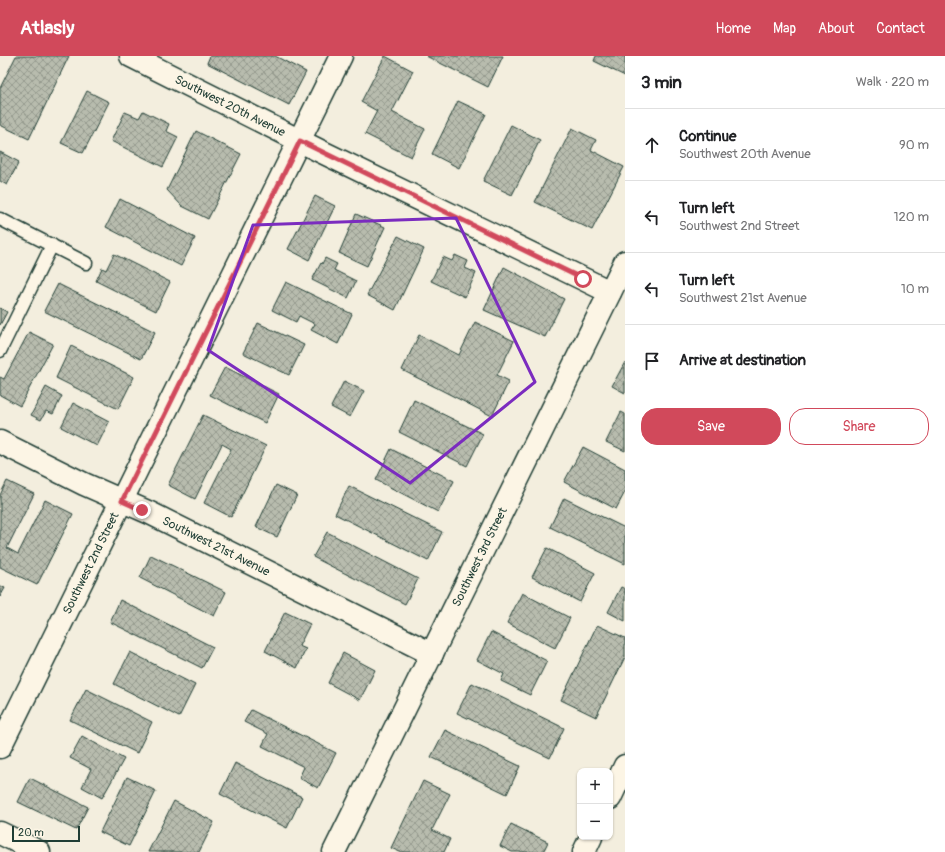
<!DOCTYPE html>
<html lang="en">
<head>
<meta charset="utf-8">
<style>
	:root { --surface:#fff; --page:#f2f2f2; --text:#202124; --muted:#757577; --line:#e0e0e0; --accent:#d1495b }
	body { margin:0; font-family:Pangolin,sans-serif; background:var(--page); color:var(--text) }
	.controls { position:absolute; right:12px; bottom:12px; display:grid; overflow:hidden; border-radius:8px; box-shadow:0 1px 3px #0004 }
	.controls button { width:36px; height:36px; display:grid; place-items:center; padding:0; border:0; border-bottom:1px solid var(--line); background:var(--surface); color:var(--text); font:20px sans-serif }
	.scale { position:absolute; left:12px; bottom:10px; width:68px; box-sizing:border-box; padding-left:4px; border:2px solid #1f3d34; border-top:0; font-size:11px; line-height:14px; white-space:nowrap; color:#1f3d34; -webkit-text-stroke:3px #fcf5e5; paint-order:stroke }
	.stop { position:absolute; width:12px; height:12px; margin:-9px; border:3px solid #d1495b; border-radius:50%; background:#fff }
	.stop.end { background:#d1495b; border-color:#fff; box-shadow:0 1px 4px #0008 }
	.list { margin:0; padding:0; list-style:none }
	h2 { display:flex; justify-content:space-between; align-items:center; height:52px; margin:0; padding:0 16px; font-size:17px }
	h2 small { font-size:13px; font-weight:400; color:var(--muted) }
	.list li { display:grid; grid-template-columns:26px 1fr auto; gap:12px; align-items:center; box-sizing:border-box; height:72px; padding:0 16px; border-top:1px solid var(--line) }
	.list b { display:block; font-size:15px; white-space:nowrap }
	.list p { margin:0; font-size:13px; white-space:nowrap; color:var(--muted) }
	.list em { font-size:13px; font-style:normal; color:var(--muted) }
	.actions { display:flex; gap:8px; padding:12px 16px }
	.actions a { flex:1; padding:9px 0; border:1px solid var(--accent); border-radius:16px; text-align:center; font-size:14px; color:var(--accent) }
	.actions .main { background:var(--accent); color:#fff }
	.icon { flex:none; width:22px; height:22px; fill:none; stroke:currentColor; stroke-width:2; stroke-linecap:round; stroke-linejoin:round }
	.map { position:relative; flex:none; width:625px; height:796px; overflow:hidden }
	header { display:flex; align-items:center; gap:24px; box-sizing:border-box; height:56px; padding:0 20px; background:var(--accent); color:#fff }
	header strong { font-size:19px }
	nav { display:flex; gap:22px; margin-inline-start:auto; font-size:14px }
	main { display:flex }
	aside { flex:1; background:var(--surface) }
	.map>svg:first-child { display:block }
</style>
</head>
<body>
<header>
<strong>Atlasly</strong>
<nav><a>Home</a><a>Map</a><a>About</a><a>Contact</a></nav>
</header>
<main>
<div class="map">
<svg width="625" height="796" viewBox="0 0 625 796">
	<defs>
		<pattern id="building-cross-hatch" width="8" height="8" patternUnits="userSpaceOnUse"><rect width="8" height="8" fill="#b8bcae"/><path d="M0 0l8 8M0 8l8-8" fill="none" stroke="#959a8e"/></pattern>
	</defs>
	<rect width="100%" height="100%" fill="#f3eede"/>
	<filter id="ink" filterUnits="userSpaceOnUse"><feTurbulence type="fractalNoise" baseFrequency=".025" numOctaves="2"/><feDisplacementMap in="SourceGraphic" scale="8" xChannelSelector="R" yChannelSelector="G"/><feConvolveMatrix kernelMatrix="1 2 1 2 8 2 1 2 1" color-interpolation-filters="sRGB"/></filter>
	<g filter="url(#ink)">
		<path fill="url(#building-cross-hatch)" stroke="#1f3d34" d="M16 0H69L29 83 0 69V32Z
			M210 0H275L306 16 289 49 207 7Z
			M385 0 413 15 392 56 425 73 411 101 365 78 377 55 361 46Z
			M426 0H503L488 31Z
			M596 0H625V20L594 5Z
			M87 35 109 46 83 97 61 87Z
			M458 45 486 58 459 112 432 98Z
			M143 55 169 68 166 75 178 81 163 111 111 85 125 56 139 62Z
			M511 69 540 84 512 139 483 125Z
			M572 72 596 84 591 94 624 111 592 174 535 146Z
			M196 75 241 98 208 163 182 150 167 134Z
			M0 96 19 106 7 129 0 125Z
			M315 140 335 150 309 204 288 193Z
			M120 143 195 182 181 210 106 171Z
			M356 158 385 171 367 210 339 197Z
			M398 180 424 193 395 254 367 239Z
			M114 198 170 226 156 255 96 225 102 212 106 214Z
			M455 199 468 205 465 212 476 217 465 241 431 225 443 201 452 205Z
			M325 202 337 208 334 214 356 225 348 242 312 224 321 207 322 208Z
			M504 211 564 243 545 281 484 254Z
			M286 226 352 258 338 288 311 274 315 268 299 260 296 266 272 254Z
			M58 228 155 276 141 303 44 255Z
			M0 252 7 256 0 269Z
			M475 266 514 285 497 319 509 325 492 360 402 314 419 279 459 299Z
			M258 267 304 289 289 319 243 297Z
			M29 276 53 288 20 350 0 339V321L4 323Z
			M71 290 134 321 118 353 56 322Z
			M625 306V337L612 330Z
			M225 311 279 338 265 367 210 339Z
			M344 325 364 335 350 361 331 351Z
			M46 331 62 340 53 358 46 355 41 364 31 359Z
			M414 344 483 378 467 410 399 376Z
			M73 347 109 366 97 390 61 371Z
			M621 356 625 358V395L606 386Z
			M203 359 266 390 231 461 204 447 231 393 222 388 195 443 168 429Z
			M583 391 625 413V436L616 453 564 426Z
			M391 393 454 425 438 456 376 424Z
			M7 425 34 438 7 492 18 498 45 444 73 458 37 529 0 511V439Z
			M276 429 297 439 277 481 256 471Z
			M349 430 442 476 428 505 335 458Z
			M564 442 625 472V508L550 471Z
			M327 476 418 523 405 548 313 501Z
			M547 492 595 517 580 546 532 521Z
			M151 499 226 536 214 560 140 522Z
			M0 530 5 532 0 541Z
			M621 531 625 533V565L608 556Z
			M522 537 570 562 555 592 507 567Z
			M120 544 213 591 202 612 110 566Z
			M285 556 310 568 299 590 306 593 297 612 265 595Z
			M597 569 625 582V601L596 661 561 644Z
			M491 576 547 605 530 639 501 625 504 618 477 604Z
			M130 596 195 629 179 661 114 628Z
			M343 597 375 614 360 644 328 627Z
			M472 627 564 672 550 702 457 657Z
			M86 633 152 666 137 697 70 664Z
			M251 654 336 697 318 732 299 722 304 711 262 690 268 678 244 666Z
			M445 674 520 710 507 738 431 701Z
			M82 680 124 703 102 742 82 731 91 713 70 702Z
			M235 707 302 741 287 772 220 738Z
			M127 721 156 735 129 790 100 776Z
			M30 722 88 751 76 774 18 746Z
			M423 725 450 738 432 774 450 783 444 796H400L391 792Z
			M174 745 214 766 199 796H148Z
			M511 768 548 786 543 796H512L500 790Z"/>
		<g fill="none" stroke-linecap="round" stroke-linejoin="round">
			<defs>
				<path id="lane" d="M0 163 86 207
					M0 295 52 189"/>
				<g id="street">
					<path id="s1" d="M131 0 320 95 610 236"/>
					<path id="s2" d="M0 386 84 428 150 457 432 598"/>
					<path id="s3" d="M0 691 341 0"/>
					<path d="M610 742 625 710"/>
					<path d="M0 777 39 796"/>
					<path id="s4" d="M334 796 625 206"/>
					<path d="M584 796 591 781"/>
				</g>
			</defs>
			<use href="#lane" stroke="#1f3d34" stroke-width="15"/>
			<use href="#street" stroke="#1f3d34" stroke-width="25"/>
			<use href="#lane" stroke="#fcf5e5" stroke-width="12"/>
			<use href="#street" stroke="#fcf5e5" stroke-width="22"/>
		</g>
	</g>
	<g fill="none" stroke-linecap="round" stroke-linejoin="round" filter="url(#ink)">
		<path stroke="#d1495b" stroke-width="5" d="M142 454 122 445 300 85 583 223"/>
	</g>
	<path fill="none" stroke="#7b2cbf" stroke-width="3" stroke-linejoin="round" d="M456 162 535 326 410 427 208 294 253 169Z"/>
	<g text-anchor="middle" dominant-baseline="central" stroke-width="3" stroke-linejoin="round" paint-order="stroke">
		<g font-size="12" fill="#1f3d34" stroke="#fcf5e5">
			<text stroke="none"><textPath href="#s1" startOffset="111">Southwest 20th Avenue</textPath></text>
			<text stroke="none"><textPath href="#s2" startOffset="240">Southwest 21st Avenue</textPath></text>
			<text stroke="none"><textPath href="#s4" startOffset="329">Southwest 3rd Street</textPath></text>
			<text stroke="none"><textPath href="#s3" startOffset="205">Southwest 2nd Street</textPath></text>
		</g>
	</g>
</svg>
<div class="controls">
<button>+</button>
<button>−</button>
</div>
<div class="scale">20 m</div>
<div class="stop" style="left:583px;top:223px"></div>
<div class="stop end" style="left:142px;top:454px"></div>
</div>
<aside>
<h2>3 min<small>Walk · 220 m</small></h2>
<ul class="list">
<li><svg class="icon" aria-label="ahead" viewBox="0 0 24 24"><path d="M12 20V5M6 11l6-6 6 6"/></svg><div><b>Continue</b><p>Southwest 20th Avenue</p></div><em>90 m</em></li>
<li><svg class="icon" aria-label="left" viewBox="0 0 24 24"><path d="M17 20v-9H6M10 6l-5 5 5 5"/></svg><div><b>Turn left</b><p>Southwest 2nd Street</p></div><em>120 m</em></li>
<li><svg class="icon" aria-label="left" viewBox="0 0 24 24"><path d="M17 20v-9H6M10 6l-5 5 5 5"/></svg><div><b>Turn left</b><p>Southwest 21st Avenue</p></div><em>10 m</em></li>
<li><svg class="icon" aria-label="arrive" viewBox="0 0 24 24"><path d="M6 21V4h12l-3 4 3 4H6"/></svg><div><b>Arrive at destination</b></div></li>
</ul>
<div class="actions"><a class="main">Save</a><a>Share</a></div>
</aside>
</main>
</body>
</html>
